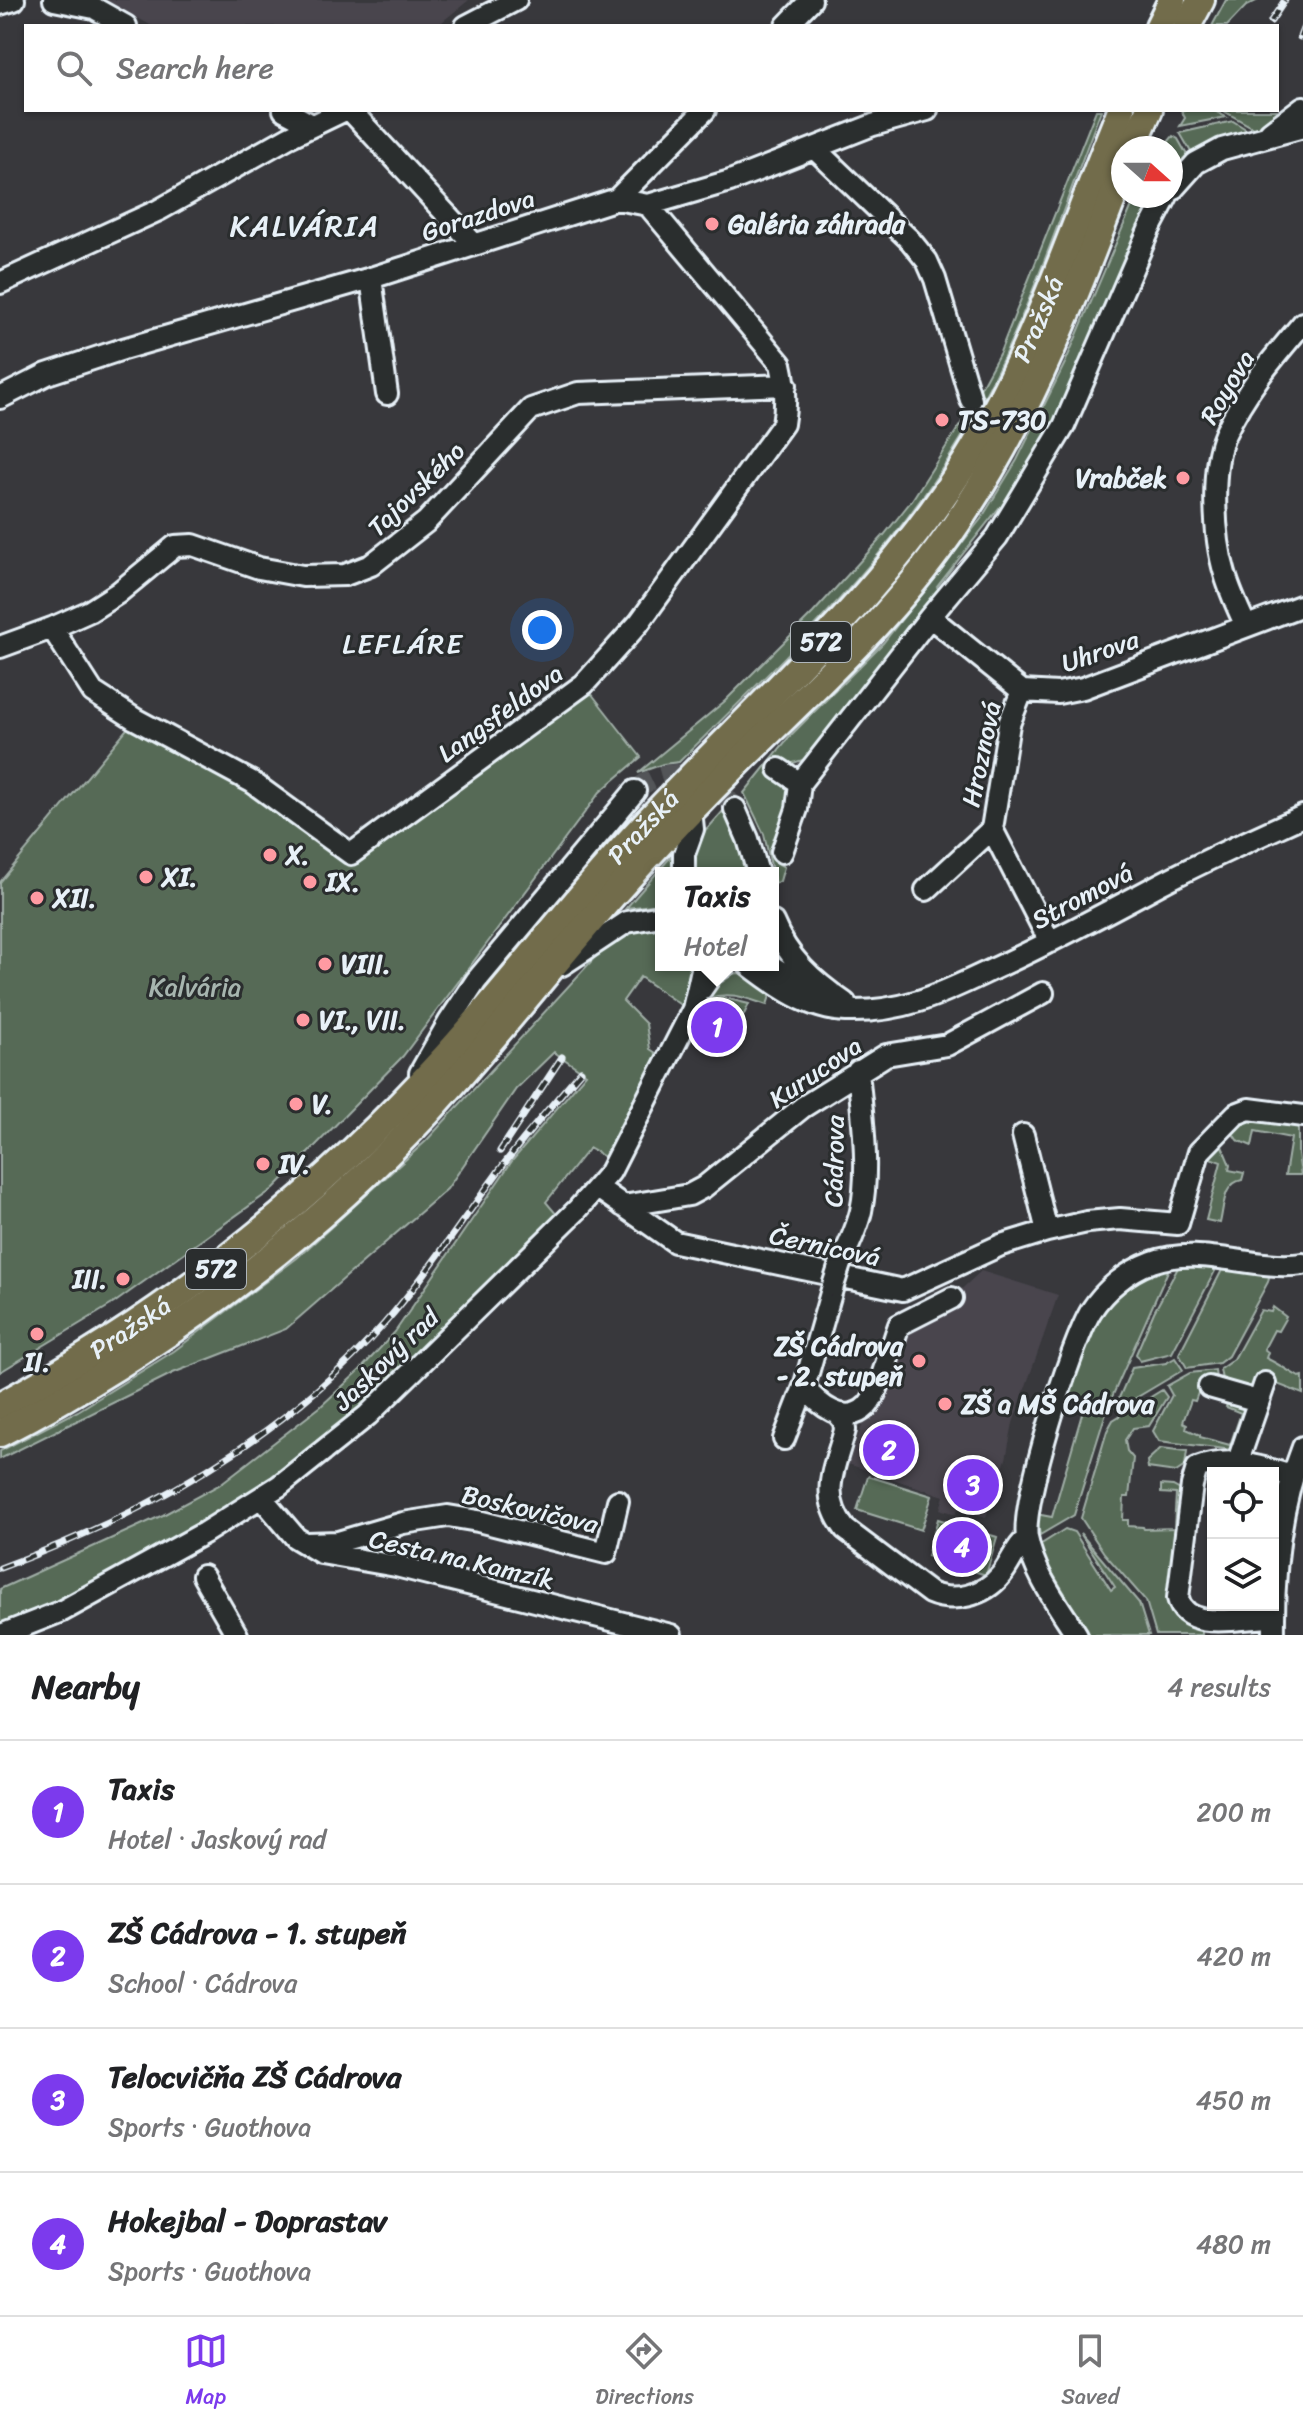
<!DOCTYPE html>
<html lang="en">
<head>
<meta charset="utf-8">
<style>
	:root { --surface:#fff; --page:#f6f6f6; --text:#202124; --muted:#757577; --line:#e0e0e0; --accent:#7c3aed }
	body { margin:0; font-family:Sriracha,sans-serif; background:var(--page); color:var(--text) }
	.controls { position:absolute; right:24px; bottom:24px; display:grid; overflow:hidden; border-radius:0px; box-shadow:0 2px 6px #0004 }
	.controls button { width:72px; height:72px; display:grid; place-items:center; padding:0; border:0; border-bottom:2px solid var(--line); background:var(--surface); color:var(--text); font:40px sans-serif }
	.compass { position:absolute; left:1111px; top:136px; width:72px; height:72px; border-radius:50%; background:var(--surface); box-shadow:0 2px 6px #0004; rotate:111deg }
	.you { position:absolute; left:542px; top:630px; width:28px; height:28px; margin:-20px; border:6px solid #fff; border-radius:50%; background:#1a73e8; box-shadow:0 0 0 12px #1a73e833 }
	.badge { display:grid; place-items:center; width:52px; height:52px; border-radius:50%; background:var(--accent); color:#fff; font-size:26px; font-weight:700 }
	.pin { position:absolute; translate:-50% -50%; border:4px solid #fff; box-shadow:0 2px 8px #0006 }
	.popup { position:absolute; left:655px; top:867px; width:124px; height:104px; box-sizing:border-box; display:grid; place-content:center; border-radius:0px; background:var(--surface); filter:drop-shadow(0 2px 6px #0005); font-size:26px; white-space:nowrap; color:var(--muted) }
	.popup b { font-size:30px; color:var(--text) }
	.popup::after { content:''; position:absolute; left:50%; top:100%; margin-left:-16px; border:16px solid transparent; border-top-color:var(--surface) }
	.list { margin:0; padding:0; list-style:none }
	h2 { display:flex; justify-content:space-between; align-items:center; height:104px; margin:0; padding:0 32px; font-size:34px }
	h2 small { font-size:26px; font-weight:400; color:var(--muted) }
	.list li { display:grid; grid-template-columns:52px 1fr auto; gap:24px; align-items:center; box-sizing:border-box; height:144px; padding:0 32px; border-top:2px solid var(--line) }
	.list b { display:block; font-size:30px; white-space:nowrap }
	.list p { margin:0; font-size:26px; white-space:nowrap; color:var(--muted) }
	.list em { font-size:26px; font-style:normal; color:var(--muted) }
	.icon { flex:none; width:44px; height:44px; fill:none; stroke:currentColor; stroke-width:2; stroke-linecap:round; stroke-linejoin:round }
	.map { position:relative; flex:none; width:1303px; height:1635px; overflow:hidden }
	.search { position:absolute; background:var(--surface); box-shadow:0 2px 6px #0004; left:24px; right:24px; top:24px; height:88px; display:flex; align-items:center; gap:20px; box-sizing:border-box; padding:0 28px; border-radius:0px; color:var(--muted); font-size:30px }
	.sheet { height:680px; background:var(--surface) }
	nav { display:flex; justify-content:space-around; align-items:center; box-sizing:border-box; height:112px; border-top:2px solid var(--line); background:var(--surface); font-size:22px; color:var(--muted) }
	nav a { display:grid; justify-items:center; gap:4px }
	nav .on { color:var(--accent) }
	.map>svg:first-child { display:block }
</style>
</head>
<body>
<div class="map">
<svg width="1303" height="1635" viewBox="0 0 1303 1635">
	<rect width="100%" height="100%" fill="#38383c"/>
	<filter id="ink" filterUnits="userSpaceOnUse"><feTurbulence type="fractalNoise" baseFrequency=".0125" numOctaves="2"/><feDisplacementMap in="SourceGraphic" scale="16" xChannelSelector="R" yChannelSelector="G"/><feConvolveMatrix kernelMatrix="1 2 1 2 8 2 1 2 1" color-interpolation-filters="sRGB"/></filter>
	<g filter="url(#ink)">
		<path fill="#48454d" d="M106 0H469L437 26H152Z
			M981 1271 1058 1295 1013 1423 1006 1459 986 1517 958 1509 956 1514 940 1509 944 1496 848 1464 899 1325 952 1298Z"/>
		<path fill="#576b56" stroke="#a0aea7" stroke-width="2" d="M1226 0H1258L1246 6 1227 26H1212Z
			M1096 110H1101C1062 211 1028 317 976 412 903 548 787 655 679 762L663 764 638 773 725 701 813 613 884 535 912 500 962 422 1000 352Z
			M1181 110H1213L1226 117 1180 126 1185 118Z
			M1222 110H1277L1283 117 1261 132Z
			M1233 121 1254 134 1195 159 1180 133Z
			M1173 136 1178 139 1191 162 1171 184V148H1163Z
			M1136 196H1161L1056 423 1006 514 999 508 937 587 944 594 809 758 777 768 793 796 775 854 779 864 784 867 780 881 775 884 764 834 744 793 789 737 883 643 981 519 1017 460 1065 363Z
			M584 684 641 757 600 792 403 1056 273 1189 114 1303 0 1372V882L135 719 351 854Z
			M724 810 742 848 747 873H690L693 845Z
			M675 852 677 873H661V904L626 908Z
			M661 921V965H696L682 1006 640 977 623 1001 646 1024 650 1049 662 1057 605 1157 589 1148 546 1202 557 1215 348 1419 240 1502 72 1596 0 1627V1589L163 1515 219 1485 320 1407 360 1370 395 1332 512 1161 586 1074 554 1052 516 1089 447 1189 286 1329 173 1373 0 1459V1451L78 1411 174 1351 297 1258 426 1141 609 942 629 929Z
			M737 973 745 974 772 990 767 1005C746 998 730 991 709 998 714 984 721 976 737 973Z
			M720 997 749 1004 741 1021 712 1006Z
			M1249 1118 1298 1124V1153L1301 1175H1285L1291 1138 1255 1131 1252 1146 1237 1140 1232 1132 1236 1125Z
			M1219 1139 1230 1165 1229 1170 1244 1173 1242 1180C1223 1183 1224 1207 1220 1223L1206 1220 1221 1162 1205 1156Z
			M1180 1264 1211 1267 1215 1271 1172 1353 1140 1361 1136 1354 1154 1312Z
			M1167 1268 1168 1271 1108 1406 1074 1515 1040 1535 1036 1514 1052 1517 1086 1400 1070 1395C1085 1350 1089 1319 1129 1288 1141 1279 1152 1271 1167 1268Z
			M1226 1268 1263 1273 1269 1277 1268 1282 1228 1356 1219 1363 1187 1368 1179 1354 1222 1270Z
			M1273 1307 1286 1317 1278 1331 1274 1330 1264 1349 1268 1352 1266 1358C1280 1365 1287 1370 1299 1377L1303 1376V1394L1259 1377 1251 1389 1222 1380 1220 1369 1234 1359 1261 1310 1271 1312Z
			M1175 1358 1183 1370 1119 1408 1115 1407 1132 1368 1166 1363Z
			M1215 1370 1216 1381 1201 1385 1195 1401 1191 1400 1183 1422 1187 1424 1186 1429 1200 1435V1437L1230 1445 1241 1413 1226 1407 1229 1398 1246 1408 1233 1450 1159 1441 1153 1431 1172 1395 1167 1386 1190 1373Z
			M1162 1390 1167 1397 1149 1426 1133 1428 1125 1440 1127 1451 1133 1458 1129 1497H1124L1123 1520H1128V1526L1143 1527 1144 1529 1174 1528 1176 1494 1161 1493V1485L1173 1486 1182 1491 1175 1582 1201 1624 1202 1635H1156L1146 1601 1104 1553 1081 1518 1107 1431 1113 1420Z
			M1161 1448 1187 1451 1185 1466 1176 1472 1148 1468 1147 1461Z
			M868 1476 932 1496 921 1530 857 1510Z
			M938 1519 997 1537 986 1575 927 1556Z
			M1065 1529 1074 1532 1111 1590 1115 1587 1080 1533 1139 1603 1149 1635H1090L1044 1559 1040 1545Z"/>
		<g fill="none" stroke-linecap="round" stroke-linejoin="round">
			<path stroke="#525458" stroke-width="20" stroke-dasharray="20 10" stroke-linecap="butt" d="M635 791C668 761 712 773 735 809"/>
			<defs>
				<path id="minor" d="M54 0 94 8 126 26
					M0 4 14 0
					M466 26 516 0
					M786 26 811 0
					M284 110 312 125
					M350 110 473 243
					M1270 132 1303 107
					M815 149 910 240 927 261 935 279 971 400
					M1171 191 1196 163 1222 149 1303 127
					M617 199 705 110
					M371 278 387 394
					M0 283 159 210 289 137 345 110
					M0 398 47 374 123 349 371 278 617 199 648 205 730 181 873 125 927 110
					M930 617 1022 691 1058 693 1083 688 1303 605
					M1246 626C1238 609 1230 592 1225 574 1214 538 1210 469 1225 434 1244 392 1274 357 1303 323
					M52 628 93 692 135 719 252 782 351 854 584 684 639 623 783 424C787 402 786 385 781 364L648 205
					M0 647 52 628 90 611 118 593 175 546 193 545 259 568 303 576 345 575 371 565 426 522 531 409 578 393 786 385
					M1022 691 1009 724 992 829 1050 942
					M779 769 800 783
					M735 809 748 839 758 873
					M782 852 797 809 800 783 930 617 997 537 1064 426 1149 230 1167 196
					M684 873V854L693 829 691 810
					M926 890 992 829
					M773 922C788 959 813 981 845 1003
					M562 965 627 922 661 916
					M749 965C776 986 810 1010 846 1011 909 1013 948 990 1002 965 1056 940 1108 912 1160 884 1207 859 1255 838 1303 816
					M770 965 816 994
					M701 990 712 974 725 965
					M420 1073 449 1022 476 981 635 791
					M1023 1135 1047 1231
					M598 1188 675 1242 903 1290 1001 1245 1047 1231 1087 1222 1120 1219 1178 1224 1199 1152 1236 1114 1249 1109 1303 1116
					M623 1206 689 1195 704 1187 803 1107 886 1055 947 1045 1043 993
					M840 1264C848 1247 857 1229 861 1211 870 1169 862 1114 858 1071
					M804 1387 833 1286
					M1209 1387 1258 1401
					M838 1414 844 1421 845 1430C835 1468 818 1494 845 1529L930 1593C953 1603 984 1596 1001 1575 1011 1563 1015 1548 1027 1538
					M784 1439 804 1387C818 1404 845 1428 867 1406 878 1396 893 1341 899 1325L952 1298
					M1238 1461 1265 1383
					M262 1498 296 1538 321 1553 396 1566 671 1635
					M307 1543 338 1542 403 1523 448 1516 478 1521 606 1553 618 1501
					M203 1576 237 1635
					M1274 1617C1246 1616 1186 1634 1178 1598L1192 1485 1197 1468C1232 1455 1258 1467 1293 1476
					M1 1635 62 1611 204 1533 279 1486 368 1415 577 1210 610 1172 693 1009 703 965
					M1077 1635C1058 1605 1034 1574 1027 1538 1021 1502 1071 1344 1091 1311 1105 1289 1128 1271 1152 1262 1201 1244 1253 1271 1303 1264
					M1274 1635C1273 1571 1279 1507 1303 1447"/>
				<g id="major">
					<path d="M1159 26 1172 0"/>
					<path d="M1187 26 1201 0"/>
					<path d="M1132 148 1149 110"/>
					<path id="s1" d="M0 1406C168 1315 317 1198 446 1056 511 984 568 907 634 836 747 714 876 604 965 463 1034 353 1072 229 1121 110"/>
					<path d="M0 1433C158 1351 305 1243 427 1113 491 1043 549 968 612 896 656 846 702 798 749 752 815 687 883 625 938 550 1023 435 1072 304 1123 171"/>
				</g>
			</defs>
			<use href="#minor" stroke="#e8f1f8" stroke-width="26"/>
			<use href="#major" stroke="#e8f1f8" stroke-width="32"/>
			<use href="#minor" stroke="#2a2d2e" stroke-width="20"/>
			<use href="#major" stroke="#726c4b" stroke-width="26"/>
			<defs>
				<path id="rail" d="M1271 21 1285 0
					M1300 37 1303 29
					M500 1151 562 1057
					M0 1568C144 1515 281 1440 384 1324 424 1278 457 1228 493 1179 520 1141 551 1106 581 1071"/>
			</defs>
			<use href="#rail" stroke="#e8f1f8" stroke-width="7"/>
			<use href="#rail" stroke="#2a2d2e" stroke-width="4" stroke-dasharray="12" stroke-linecap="butt"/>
			<defs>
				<path id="minor-bridge" d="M833 1286 840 1264"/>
			</defs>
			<use href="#minor-bridge" stroke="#e8f1f8" stroke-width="26" stroke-linecap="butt"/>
			<use href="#minor-bridge" stroke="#2a2d2e" stroke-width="20"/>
		</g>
	</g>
	<g fill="#ff9aa2" stroke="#2a2d2e" stroke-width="3">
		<circle cx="712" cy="224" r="8"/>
		<circle cx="942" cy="420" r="8"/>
		<circle cx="1183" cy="478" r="8"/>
		<circle cx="270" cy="855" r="8"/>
		<circle cx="146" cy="877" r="8"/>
		<circle cx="310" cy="882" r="8"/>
		<circle cx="37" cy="898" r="8"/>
		<circle cx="325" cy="964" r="8"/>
		<circle cx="303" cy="1020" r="8"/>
		<circle cx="296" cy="1104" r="8"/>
		<circle cx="263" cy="1164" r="8"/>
		<circle cx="123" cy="1279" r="8"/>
		<circle cx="37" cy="1334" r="8"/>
		<circle cx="919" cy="1361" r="8"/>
		<circle cx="945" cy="1404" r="8"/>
	</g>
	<g text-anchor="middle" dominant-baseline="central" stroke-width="6" stroke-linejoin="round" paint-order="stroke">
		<g fill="#2a2d2e" stroke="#afb6bb" stroke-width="2">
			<rect x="791" y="622" width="60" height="40" rx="6"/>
			<rect x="186" y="1249" width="60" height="40" rx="6"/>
		</g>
		<g font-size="24" font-weight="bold" fill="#e8f1f8">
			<text x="821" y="642">572</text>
			<text x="216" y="1269">572</text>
		</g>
		<g font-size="26" fill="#e8f1f8" stroke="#2a2d2e">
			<text transform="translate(478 215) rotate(-18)">Gorazdova</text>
			<text stroke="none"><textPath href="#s1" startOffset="1520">Pražská</textPath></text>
			<text transform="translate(1227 387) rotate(-59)">Royova</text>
			<text transform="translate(416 489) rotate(-44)">Tajovského</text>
			<text transform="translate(1100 651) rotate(-19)">Uhrova</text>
			<text transform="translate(500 713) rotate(-36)">Langsfeldova</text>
			<text transform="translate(981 754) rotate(-78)">Hroznová</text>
			<text stroke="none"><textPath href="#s1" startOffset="872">Pražská</textPath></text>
			<text transform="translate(1082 896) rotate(-28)">Stromová</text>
			<text transform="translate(815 1072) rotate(-34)">Kurucova</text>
			<text transform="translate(834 1161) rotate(-89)">Cádrova</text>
			<text transform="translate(825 1246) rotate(12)">Černicová</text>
			<text stroke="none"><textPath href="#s1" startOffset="152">Pražská</textPath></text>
			<text transform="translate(386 1359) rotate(-44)">Jaskový rad</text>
			<text transform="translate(530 1509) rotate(13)">Boskovičova</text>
			<text transform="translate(462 1559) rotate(13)">Cesta na Kamzík</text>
		</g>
		<g font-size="26" font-weight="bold" fill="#e8f1f8" stroke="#2a2d2e" text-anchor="start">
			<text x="728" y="224">Galéria záhrada</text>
			<text x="958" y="420">TS-730</text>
			<text x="1167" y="478" text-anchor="end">Vrabček</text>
			<text x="286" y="855">X.</text>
			<text x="162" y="877">XI.</text>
			<text x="326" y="882">IX.</text>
			<text x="53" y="898">XII.</text>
			<text x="341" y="964">VIII.</text>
			<text x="319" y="1020">VI., VII.</text>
			<text x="312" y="1104">V.</text>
			<text x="279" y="1164">IV.</text>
			<text x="107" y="1279" text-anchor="end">III.</text>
			<text x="903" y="1346" text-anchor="end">ZŠ Cádrova<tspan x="903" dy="30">- 2. stupeň</tspan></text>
			<text x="37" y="1362" text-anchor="middle">II.</text>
			<text x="961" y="1404">ZŠ a MŠ Cádrova</text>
		</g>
		<g font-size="26" fill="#a7b5af" stroke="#2a2d2e">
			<text x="195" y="987">Kalvária</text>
		</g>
		<g font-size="28" letter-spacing="2" fill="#e8f1f8" stroke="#2a2d2e">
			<text x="403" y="643">LEFLÁRE</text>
		</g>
		<g font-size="30" letter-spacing="2" fill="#e8f1f8" stroke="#2a2d2e">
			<text x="305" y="226">KALVÁRIA</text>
		</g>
	</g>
</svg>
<div class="controls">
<button><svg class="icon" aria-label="locate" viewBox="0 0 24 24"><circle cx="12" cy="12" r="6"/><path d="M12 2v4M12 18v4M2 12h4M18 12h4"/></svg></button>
<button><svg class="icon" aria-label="layers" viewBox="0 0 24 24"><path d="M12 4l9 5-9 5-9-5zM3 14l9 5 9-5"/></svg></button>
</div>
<svg class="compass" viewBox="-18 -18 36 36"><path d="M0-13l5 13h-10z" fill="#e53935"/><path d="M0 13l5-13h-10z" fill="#757577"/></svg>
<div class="you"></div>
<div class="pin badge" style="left:717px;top:1027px">1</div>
<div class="popup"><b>Taxis</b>Hotel</div>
<div class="pin badge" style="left:889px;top:1450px">2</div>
<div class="pin badge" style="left:973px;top:1485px">3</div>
<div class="pin badge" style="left:962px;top:1547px">4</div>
<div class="search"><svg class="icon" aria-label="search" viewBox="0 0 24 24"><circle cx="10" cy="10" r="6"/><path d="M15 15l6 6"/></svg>Search here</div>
</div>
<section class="sheet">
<h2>Nearby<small>4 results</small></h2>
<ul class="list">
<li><span class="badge">1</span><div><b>Taxis</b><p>Hotel · Jaskový rad</p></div><em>200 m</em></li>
<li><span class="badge">2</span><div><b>ZŠ Cádrova - 1. stupeň</b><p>School · Cádrova</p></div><em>420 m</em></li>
<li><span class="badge">3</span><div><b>Telocvičňa ZŠ Cádrova</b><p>Sports · Guothova</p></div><em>450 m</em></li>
<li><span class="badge">4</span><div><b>Hokejbal - Doprastav</b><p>Sports · Guothova</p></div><em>480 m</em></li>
</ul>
</section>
<nav>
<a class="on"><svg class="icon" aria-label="map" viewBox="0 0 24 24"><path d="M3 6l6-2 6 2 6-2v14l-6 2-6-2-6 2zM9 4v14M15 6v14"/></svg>Map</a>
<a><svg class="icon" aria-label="directions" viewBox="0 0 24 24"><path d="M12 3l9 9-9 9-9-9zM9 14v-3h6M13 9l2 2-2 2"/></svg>Directions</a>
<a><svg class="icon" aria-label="saved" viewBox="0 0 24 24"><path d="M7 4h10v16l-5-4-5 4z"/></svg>Saved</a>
</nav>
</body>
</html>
